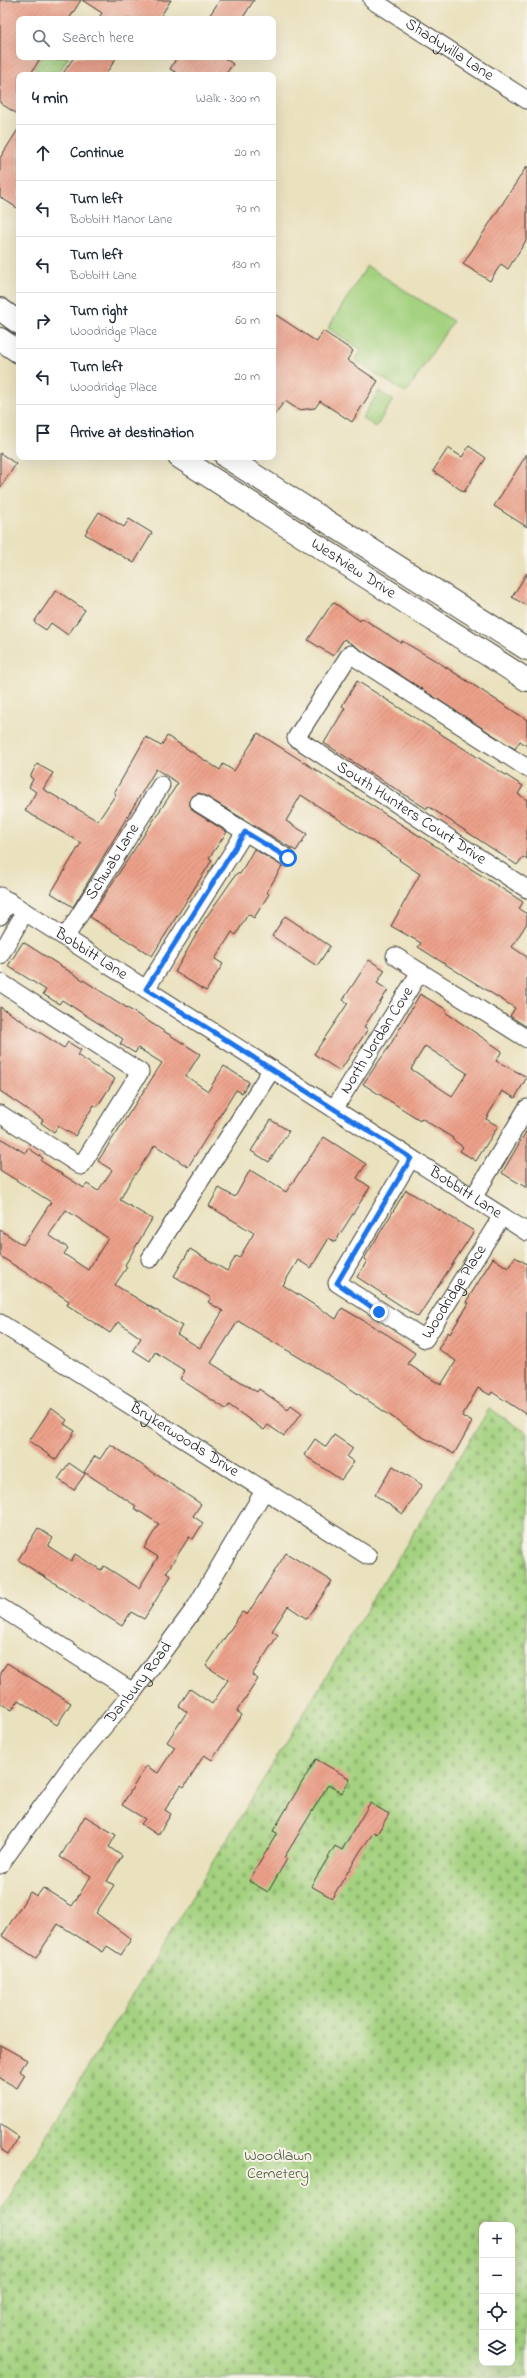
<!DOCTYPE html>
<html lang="en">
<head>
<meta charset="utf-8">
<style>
	:root { --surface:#fff; --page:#f6f6f7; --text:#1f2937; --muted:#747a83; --line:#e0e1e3 }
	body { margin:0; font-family:"Indie Flower",sans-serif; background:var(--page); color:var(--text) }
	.controls { position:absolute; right:12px; bottom:12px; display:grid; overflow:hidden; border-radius:8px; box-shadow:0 4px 16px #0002 }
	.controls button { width:36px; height:36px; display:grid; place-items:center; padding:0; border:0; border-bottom:1px solid var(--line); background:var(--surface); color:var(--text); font:20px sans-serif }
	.stop { position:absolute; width:12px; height:12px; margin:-9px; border:3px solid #1a73e8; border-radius:50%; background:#fff }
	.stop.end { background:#1a73e8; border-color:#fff; box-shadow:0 1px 4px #0008 }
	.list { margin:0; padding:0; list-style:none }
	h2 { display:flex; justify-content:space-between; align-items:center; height:52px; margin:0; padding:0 16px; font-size:17px }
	h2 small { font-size:13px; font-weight:400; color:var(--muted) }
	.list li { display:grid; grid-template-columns:26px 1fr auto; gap:12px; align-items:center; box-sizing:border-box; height:56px; padding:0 16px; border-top:1px solid var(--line) }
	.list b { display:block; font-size:15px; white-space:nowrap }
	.list p { margin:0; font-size:13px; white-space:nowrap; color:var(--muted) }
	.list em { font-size:13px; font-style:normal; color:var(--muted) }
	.icon { flex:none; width:22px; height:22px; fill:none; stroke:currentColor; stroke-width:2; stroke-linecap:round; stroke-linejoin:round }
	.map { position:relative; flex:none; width:527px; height:2378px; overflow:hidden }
	.search { position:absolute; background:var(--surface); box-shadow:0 4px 16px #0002; left:16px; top:16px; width:260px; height:44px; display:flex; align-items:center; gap:10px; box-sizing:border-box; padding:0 14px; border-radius:8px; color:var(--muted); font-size:15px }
	.panel { position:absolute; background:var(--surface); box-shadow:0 4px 16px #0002; left:16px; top:72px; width:260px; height:388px; border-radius:8px }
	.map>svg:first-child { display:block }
</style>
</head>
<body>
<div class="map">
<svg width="527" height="2378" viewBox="0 0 527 2378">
	<defs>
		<pattern id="grass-dots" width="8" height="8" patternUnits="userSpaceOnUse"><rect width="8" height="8" fill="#a4d280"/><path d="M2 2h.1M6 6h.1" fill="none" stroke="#8db46e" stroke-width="1.8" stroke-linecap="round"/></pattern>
		<pattern id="cemetery-stones" width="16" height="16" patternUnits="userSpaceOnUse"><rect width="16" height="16" fill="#a4d280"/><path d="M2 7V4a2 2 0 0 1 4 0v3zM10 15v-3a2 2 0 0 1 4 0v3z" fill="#8db46e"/></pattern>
		<pattern id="building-hatch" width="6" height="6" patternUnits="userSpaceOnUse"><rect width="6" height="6" fill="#eca08a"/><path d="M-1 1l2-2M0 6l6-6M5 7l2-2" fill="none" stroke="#ca8976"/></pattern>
	</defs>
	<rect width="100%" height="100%" fill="#f7f3e8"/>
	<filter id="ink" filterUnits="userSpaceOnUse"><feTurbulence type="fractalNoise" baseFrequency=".025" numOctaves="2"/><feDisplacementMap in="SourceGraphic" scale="8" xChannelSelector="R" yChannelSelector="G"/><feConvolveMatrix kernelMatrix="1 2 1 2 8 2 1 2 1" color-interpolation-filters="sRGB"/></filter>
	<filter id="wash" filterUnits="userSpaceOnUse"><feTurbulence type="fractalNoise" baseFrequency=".012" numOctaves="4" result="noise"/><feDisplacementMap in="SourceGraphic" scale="16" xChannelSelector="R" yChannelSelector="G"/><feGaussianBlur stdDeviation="0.9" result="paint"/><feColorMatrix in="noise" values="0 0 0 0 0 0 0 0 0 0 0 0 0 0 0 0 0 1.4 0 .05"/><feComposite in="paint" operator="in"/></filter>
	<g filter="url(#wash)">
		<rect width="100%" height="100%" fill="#eae1be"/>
		<path fill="url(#grass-dots)" stroke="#60774e" d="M41 57H69L58 74 49 72 41 75 34 68Z
			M379 391 393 400 376 427 362 418Z"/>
		<path fill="url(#cemetery-stones)" stroke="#60774e" fill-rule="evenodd" d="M489 1409 527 1433V2378H0V2212ZM482 2225H512V2363H482Z"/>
		<path fill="#a4d280" stroke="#60774e" d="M367 266 453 321 406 393 355 360 362 350 328 328Z"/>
		<g id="blocks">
			<path fill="url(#building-hatch)" fill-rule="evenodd" d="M0 0H81L69 19H19V57H41L30 75H19V115L0 103Z
				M82 0H171L159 19H98L102 13Z
				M220 0H254L242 19H207Z
				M74 57H117L105 75H62Z
				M177 57H223L233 64 225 75H180L170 69Z
				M19 128V209L0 197V158Z
				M527 166V239L508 269 501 264 490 281 463 264Z
				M273 313 317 342 323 331 353 351 347 360 378 381 352 422 320 401 315 408 299 410 285 401 273 416Z
				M469 446 486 458 464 492 433 471 448 448 462 457Z
				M0 453 16 464 0 488Z
				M527 454V527L494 506Z
				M99 512 124 527 129 519 152 533 134 563 85 534Z
				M527 573V606L512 597Z
				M56 590 85 610 68 635 51 623 46 630 34 622Z
				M333 602 360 621 362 618 401 643 402 641 438 662 527 720V746L520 741 515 749 344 639 333 656 308 640Z
				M357 681 523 786 518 794 527 800V860L523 857 517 865 428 806 427 809 324 743 345 708 342 706Z
				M258 733 523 902 519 909 527 914V923L512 947 527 957V1027L510 1016 515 1008 418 947 421 943 391 926 420 874 399 860 400 859 301 795 286 821 307 834 296 851 204 795 199 793 191 797 189 803 193 811 227 832 209 858 212 860 152 956 90 917 178 783 156 769 73 907 51 893 81 843 25 811 36 792 29 787 33 779 30 777 37 764 53 773 43 789 98 821 116 794 114 793 146 737 161 746 167 736 220 770 223 764 234 771Z
				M254 849 282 866 267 892 269 894 254 918 248 914 236 935 232 932 215 959 223 964 206 991 175 972 205 919 237 873 240 874Z
				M285 916 330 946 317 966 272 936Z
				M23 942 200 1054 186 1076 208 1091 224 1066 249 1082 242 1093 236 1090 188 1167 155 1145 128 1185 120 1200 152 1219 125 1265 127 1267 115 1285 182 1326 177 1334 200 1348 223 1311 208 1302 211 1298 174 1276 190 1249 227 1271 236 1256 239 1258 254 1233 209 1206 219 1188 235 1197 250 1170 286 1192 324 1137 366 1164 357 1178 370 1187 335 1242 329 1238 311 1268 298 1260 283 1285 336 1319 342 1308 388 1335 415 1353 408 1364 441 1385 456 1361 438 1349 448 1332 450 1334 469 1303 466 1302 493 1258 508 1268 515 1257 527 1264V1415L492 1392 490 1395 478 1388 462 1416 472 1422 454 1454 419 1435 339 1381 238 1321 211 1363 257 1392 259 1389 288 1409 291 1405 302 1413 284 1436 268 1425 264 1430 229 1405 226 1409 180 1379 185 1371 155 1352 150 1361 133 1350 141 1338 118 1322 110 1333 67 1305 69 1301 0 1256V1230L23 1245 51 1202 0 1170V1138L25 1153 28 1148 43 1158 41 1161 84 1188 87 1184 98 1191 112 1170 98 1161 162 1063 138 1048 135 1053 120 1044 123 1039 62 1000 59 1004 43 994 46 990 8 966ZM66 1210 108 1238 88 1270 64 1254 68 1248 49 1235Z
				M369 960 385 970 377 983 388 990 364 1027 368 1029 340 1071 314 1054 348 1003 343 1000Z
				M420 994 447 1010 445 1012 502 1051 496 1061 527 1077 515 1098 502 1091 486 1119 498 1126 476 1161 460 1151 463 1147 452 1139 453 1138 421 1118 420 1120 363 1084 389 1047ZM425 1046 467 1073 452 1096 411 1069Z
				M0 1007 64 1048 68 1042 81 1050 77 1055 115 1079 97 1107 94 1105 75 1136 58 1126 54 1132 41 1123 43 1120 0 1091Z
				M271 1120 289 1131 269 1162 251 1151Z
				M527 1130V1188L502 1173Z
				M406 1190 474 1231 418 1317 357 1277 367 1261 364 1259Z
				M51 1408 67 1420 64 1424 75 1431 56 1460 29 1441Z
				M334 1435 353 1448 347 1457 354 1462 341 1480 304 1455 315 1439 326 1447Z
				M110 1444 201 1504 193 1516 203 1523 193 1539 189 1537 166 1573 171 1576 144 1619 131 1612 122 1626 18 1560 38 1528 53 1538 48 1546 71 1561 75 1554 101 1570 104 1566 139 1588 158 1557 144 1548 159 1524 134 1508 136 1506 84 1472 95 1456 100 1459Z
				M69 1463 85 1474 74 1490 58 1479Z
				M393 1466 422 1485 403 1514 375 1495Z
				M286 1553 332 1581 307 1619 288 1606 272 1631 278 1635 252 1675 258 1679 237 1711 242 1715 212 1760 204 1755 184 1787 181 1785 165 1810 171 1814 158 1835 141 1824 145 1819 122 1805 146 1766 158 1773 175 1747 167 1742 187 1712 179 1706 190 1689 212 1704 228 1680 206 1666 242 1612 247 1615Z
				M7 1663 71 1703 57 1725 18 1700 12 1710 0 1703V1673Z
				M316 1759 350 1779 342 1793 328 1785 284 1858 287 1859 268 1892 249 1881 277 1833 273 1831Z
				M370 1803 389 1814 377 1834 374 1832 361 1850 332 1898 311 1886 335 1846 342 1850Z
				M85 1816 116 1835 109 1847 122 1856 107 1881 114 1885 96 1913 131 1939 121 1955 107 1946 103 1952 58 1924 36 1958 2 1936 30 1892 37 1896 43 1888 72 1906 91 1876 60 1857Z
				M0 2045 27 2060 20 2071 25 2075 17 2088 0 2078Z
				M0 2124 19 2137 8 2154 0 2149Z"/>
		</g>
	</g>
	<g filter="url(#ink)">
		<use href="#blocks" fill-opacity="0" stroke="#3b3a34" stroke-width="1"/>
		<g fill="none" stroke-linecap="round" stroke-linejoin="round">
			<defs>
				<g id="street">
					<path id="s1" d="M372 0 527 100"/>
					<path id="s2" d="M527 768 350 654 296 738 527 889"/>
					<path d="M199 803 287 858"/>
					<path id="s3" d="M0 896 527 1232"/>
					<path d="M0 916 9 901"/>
					<path id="s4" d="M65 938 161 785"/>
					<path d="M0 955 25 912"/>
					<path d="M395 956 527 1039"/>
					<path d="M0 982 140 1072 81 1166 0 1114"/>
					<path d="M146 989 245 832"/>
					<path id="s5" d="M334 1109 420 972"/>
					<path id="s6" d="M411 1158 337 1283 425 1339 502 1216"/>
					<path d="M473 1198 527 1108"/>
					<path d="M150 1259 272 1069"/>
					<path id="s7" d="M0 1323 368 1556"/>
					<path d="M0 1607 133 1692"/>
					<path id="s8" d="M0 1865 74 1762 133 1692 195 1608 264 1491"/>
				</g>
				<g id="secondary">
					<path d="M0 309 19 323"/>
					<path d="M0 339 19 352"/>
					<path id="s9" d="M179 457 527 680"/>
					<path d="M226 457 527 649"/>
				</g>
			</defs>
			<use href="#street" stroke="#3b3a34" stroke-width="19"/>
			<use href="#secondary" stroke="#3b3a34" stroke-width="24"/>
			<use href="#street" stroke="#fff" stroke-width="17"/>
			<use href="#secondary" stroke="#fff" stroke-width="22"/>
		</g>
	</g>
	<g fill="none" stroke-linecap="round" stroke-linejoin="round" filter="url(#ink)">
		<path stroke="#1a73e8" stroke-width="5" d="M288 858 245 832 146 989 411 1158 337 1283 379 1312"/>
	</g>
	<g text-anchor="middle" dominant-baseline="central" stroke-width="4" stroke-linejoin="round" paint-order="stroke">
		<g font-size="16" fill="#1c1c1c" stroke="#f7f3e8">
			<text stroke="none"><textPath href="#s1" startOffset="92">Shadyvilla Lane</textPath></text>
			<text stroke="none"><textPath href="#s9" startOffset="207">Westview Drive</textPath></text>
			<text stroke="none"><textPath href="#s2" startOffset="448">South Hunters Court Drive</textPath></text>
			<text stroke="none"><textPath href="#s4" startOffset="90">Schwab Lane</textPath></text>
			<text stroke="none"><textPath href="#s3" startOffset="108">Bobbitt Lane</textPath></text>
			<text stroke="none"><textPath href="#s5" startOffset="81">North Jordan Cove</textPath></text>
			<text stroke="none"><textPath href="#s3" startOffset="552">Bobbitt Lane</textPath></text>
			<text stroke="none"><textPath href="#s6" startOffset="305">Woodridge Place</textPath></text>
			<text stroke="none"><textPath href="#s7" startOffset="218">Brykerwoods Drive</textPath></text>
			<text stroke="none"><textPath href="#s8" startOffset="229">Danbury Road</textPath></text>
		</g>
		<g font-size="16" fill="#4c5c3f" stroke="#f7f3e8">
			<text x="278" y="2156">Woodlawn<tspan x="278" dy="18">Cemetery</tspan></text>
		</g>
	</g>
</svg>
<div class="controls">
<button>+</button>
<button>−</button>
<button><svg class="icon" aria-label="locate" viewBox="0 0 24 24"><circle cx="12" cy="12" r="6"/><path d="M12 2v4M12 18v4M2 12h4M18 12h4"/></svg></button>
<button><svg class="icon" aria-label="layers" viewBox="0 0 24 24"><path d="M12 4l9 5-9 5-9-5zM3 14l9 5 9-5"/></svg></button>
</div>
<div class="stop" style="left:288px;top:858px"></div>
<div class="stop end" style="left:379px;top:1312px"></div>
<div class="search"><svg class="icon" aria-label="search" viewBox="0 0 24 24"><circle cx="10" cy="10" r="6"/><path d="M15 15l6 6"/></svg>Search here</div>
<section class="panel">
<h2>4 min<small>Walk · 300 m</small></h2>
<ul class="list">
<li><svg class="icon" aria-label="ahead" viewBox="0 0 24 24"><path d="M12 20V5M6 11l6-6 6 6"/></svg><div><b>Continue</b></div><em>20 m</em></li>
<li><svg class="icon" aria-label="left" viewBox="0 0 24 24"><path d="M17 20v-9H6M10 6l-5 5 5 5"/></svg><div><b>Turn left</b><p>Bobbitt Manor Lane</p></div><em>70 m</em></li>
<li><svg class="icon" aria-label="left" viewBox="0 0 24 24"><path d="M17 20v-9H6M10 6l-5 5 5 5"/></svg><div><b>Turn left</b><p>Bobbitt Lane</p></div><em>130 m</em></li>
<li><svg class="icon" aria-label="right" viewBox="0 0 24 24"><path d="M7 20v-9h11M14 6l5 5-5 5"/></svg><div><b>Turn right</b><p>Woodridge Place</p></div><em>60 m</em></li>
<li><svg class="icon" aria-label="left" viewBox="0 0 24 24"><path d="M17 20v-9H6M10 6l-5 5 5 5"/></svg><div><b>Turn left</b><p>Woodridge Place</p></div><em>20 m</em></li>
<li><svg class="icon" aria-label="arrive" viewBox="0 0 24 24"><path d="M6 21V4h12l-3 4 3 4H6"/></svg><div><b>Arrive at destination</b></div></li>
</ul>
</section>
</div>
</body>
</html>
